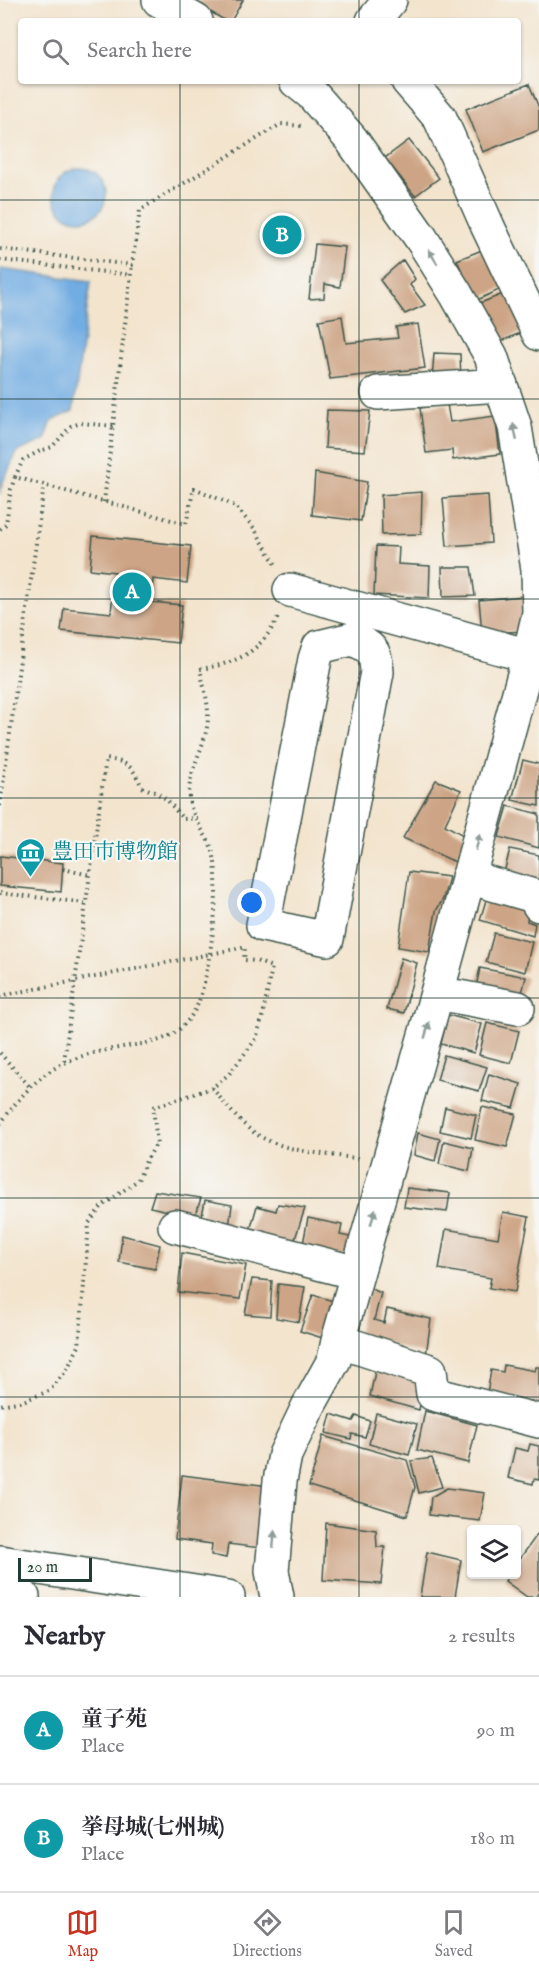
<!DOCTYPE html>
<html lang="en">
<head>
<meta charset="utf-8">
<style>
	:root { --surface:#fff; --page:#f2f2f3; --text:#2b2b33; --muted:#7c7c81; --line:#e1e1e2; --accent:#c8321e }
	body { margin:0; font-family:"IM FELL English","Noto Serif JP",serif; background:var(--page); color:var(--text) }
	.controls { position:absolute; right:18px; bottom:18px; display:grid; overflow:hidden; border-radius:6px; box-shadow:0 2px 4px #0004 }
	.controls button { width:54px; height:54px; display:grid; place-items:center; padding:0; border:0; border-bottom:2px solid var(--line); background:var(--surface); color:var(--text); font:30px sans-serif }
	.scale { position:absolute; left:18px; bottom:15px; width:74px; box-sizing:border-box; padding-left:6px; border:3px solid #1f3d34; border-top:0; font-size:16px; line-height:21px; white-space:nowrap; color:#1f3d34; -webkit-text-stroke:4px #f6f6f2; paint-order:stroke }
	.you { position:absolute; left:252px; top:903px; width:21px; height:21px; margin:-15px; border:4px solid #fff; border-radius:50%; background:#1a73e8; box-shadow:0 0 0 9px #1a73e833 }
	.badge { display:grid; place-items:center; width:39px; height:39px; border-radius:50%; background:var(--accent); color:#fff; font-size:20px; font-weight:700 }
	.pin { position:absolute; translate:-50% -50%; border:3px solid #fff; box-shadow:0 2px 6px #0006 }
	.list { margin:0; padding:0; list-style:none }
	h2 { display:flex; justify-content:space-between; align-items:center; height:78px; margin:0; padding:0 24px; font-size:26px }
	h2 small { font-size:20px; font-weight:400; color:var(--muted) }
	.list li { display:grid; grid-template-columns:39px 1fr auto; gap:18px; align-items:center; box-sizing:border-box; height:108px; padding:0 24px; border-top:2px solid var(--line) }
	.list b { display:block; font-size:22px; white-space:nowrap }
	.list p { margin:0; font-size:20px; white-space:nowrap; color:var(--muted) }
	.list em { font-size:20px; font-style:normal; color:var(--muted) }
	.icon { flex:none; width:33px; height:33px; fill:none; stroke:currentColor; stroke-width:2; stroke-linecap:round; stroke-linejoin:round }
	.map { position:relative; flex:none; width:539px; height:1597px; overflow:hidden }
	.search { position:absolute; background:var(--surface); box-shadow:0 2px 4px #0004; left:18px; right:18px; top:18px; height:66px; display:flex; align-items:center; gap:15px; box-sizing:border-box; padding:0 21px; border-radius:6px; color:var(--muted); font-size:22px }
	.sheet { height:294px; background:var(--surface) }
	nav { display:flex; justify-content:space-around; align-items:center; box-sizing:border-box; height:84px; border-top:2px solid var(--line); background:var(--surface); font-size:16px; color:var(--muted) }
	nav a { display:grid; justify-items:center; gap:3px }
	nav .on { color:var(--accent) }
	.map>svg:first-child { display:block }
</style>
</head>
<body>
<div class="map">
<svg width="539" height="1597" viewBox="0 0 539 1597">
	<rect width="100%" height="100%" fill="#f6f6f2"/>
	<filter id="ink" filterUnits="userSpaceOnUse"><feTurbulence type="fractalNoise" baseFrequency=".0167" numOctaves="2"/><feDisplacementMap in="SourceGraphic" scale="12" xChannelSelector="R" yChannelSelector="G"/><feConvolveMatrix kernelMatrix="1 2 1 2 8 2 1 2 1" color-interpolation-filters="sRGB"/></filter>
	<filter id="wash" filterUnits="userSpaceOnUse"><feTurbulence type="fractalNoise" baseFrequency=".008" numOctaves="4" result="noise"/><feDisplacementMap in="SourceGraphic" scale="24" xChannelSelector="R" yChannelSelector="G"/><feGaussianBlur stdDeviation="1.35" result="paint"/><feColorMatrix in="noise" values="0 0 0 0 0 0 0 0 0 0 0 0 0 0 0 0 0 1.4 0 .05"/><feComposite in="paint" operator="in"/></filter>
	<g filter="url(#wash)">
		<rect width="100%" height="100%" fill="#f3e4ce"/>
		<path fill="#71ace2" stroke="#48748b" stroke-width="1.5" d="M54 194a26 26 0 1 1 52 0a26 26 0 1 1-52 0Z
			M0 269 91 281 73 411 52 421 45 440 17 452 2 484 0 494Z"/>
		<g id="blocks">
			<path fill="#cda485" d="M190 0H243L231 21H226Z
				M529 84 539 108V130L483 152 466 109Z
				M409 140 439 178 415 196 385 158Z
				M315 244 345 247 340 287 325 284 324 298 309 299Z
				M492 246 510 285 475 301 457 260Z
				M403 260 415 279 410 285 425 305 405 314 380 280Z
				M508 292 525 331 495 344 478 304Z
				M342 316 346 343 398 338 396 327 418 324 425 368 330 379 319 320Z
				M434 353 460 354 461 381 432 380Z
				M447 404 450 422 495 416 500 454 453 460 452 450 426 453 420 408Z
				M327 410 370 411 365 451 325 448Z
				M315 473 367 482 361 521 312 515Z
				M422 492 421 534 382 535 381 495Z
				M488 495 491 543 447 546 443 498Z
				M93 536 191 546 187 583 153 579 151 602 182 605 178 643 61 631 64 608 111 613 115 572 90 569Z
				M376 546 399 547 398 564 430 566 429 598 374 595Z
				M442 567H471L475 596 443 597Z
				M524 596 528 631 482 633 479 600Z
				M523 760 539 764V806L512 800Z
				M436 780 461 790 445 825 465 836 455 862 403 838Z
				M508 806 539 814V848L499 837Z
				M510 849 539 855V888L503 877Z
				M0 856 63 863 61 892 0 886Z
				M409 872 449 877 443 899 436 911 429 952 398 947Z
				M487 897 528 910 527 921 535 924 533 936 480 920Z
				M494 933 532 942 525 972 486 962Z
				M401 958 417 963 404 1013 387 1009Z
				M480 968 526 977 520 1001 475 992Z
				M448 1015 482 1024 474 1053 441 1044Z
				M487 1023 519 1031 511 1063 479 1055Z
				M444 1055 487 1067 479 1091 437 1080Z
				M489 1074 521 1084 514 1108 482 1101Z
				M445 1107 476 1115 471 1138 440 1131Z
				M482 1107 516 1114 507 1147 475 1140Z
				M418 1133 440 1139 435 1161 414 1155Z
				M444 1141 473 1148 469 1171 439 1164Z
				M407 1188 450 1193 447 1212 404 1207Z
				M155 1191 201 1198 195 1217 150 1207Z
				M205 1200 232 1205 229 1227 201 1221Z
				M278 1204 305 1208 293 1245 249 1234 257 1206 276 1211Z
				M503 1212 529 1217 515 1292 489 1288 491 1278 439 1269 446 1229 498 1238Z
				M308 1218 342 1225 340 1235 355 1238 351 1258 302 1249Z
				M122 1235 160 1245 155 1269 119 1262Z
				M182 1253 246 1265 240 1299 178 1292Z
				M252 1279 272 1281 270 1316 245 1314Z
				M278 1284 305 1287 299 1322 276 1318Z
				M369 1288 381 1293 374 1320 384 1323 387 1309 431 1319 426 1355 358 1335Z
				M313 1295 340 1303 329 1340 300 1331Z
				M377 1362 425 1376 419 1410 370 1396Z
				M504 1365 535 1371 536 1367H539V1408L531 1406 532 1401 508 1396 486 1399 491 1370 503 1372Z
				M425 1411 477 1425 468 1463 417 1450Z
				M376 1413 417 1424 409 1455 369 1444Z
				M331 1414 353 1421 356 1416 370 1421 365 1437 352 1434 351 1439 326 1433Z
				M323 1436 407 1460 415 1487 407 1516 309 1486Z
				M530 1444 539 1446V1480L534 1479 533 1484 508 1478 515 1448 528 1451Z
				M432 1458 442 1487 419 1493 411 1461Z
				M182 1475 269 1486 261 1548 228 1544 226 1558 211 1555 212 1544 175 1539Z
				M447 1488 485 1493 480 1521 429 1515 431 1497Z
				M326 1523 376 1530 377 1547H385L381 1584 323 1580Z
				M539 1532V1592L536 1597H527L505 1581 509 1574H516V1564Z
				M427 1552 461 1560 455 1597H420Z"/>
		</g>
	</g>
	<g filter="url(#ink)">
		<use href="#blocks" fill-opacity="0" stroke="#3f564b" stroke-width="1.5"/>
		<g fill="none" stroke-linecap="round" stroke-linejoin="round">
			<defs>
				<path id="minor" d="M159 0 196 21
					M373 21 390 0
					M408 81 440 118 488 227 539 334
					M378 393 501 385
					M290 590 529 656 539 657
					M352 639C371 646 376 651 377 672L327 939 263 925 315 659 319 647Z
					M468 877 534 896 539 905
					M437 993 518 1008
					M175 1226 357 1273
					M338 1341 430 1371 433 1394 539 1421
					M277 1597 272 1571 280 1481 285 1455 309 1405 334 1360 338 1341 437 993 529 656 539 613 538 569 515 427 491 356 456 294 421 238 351 139 311 93 296 81"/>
				<path id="highway" d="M0 1562 228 1597
					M0 1593 23 1597"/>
			</defs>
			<use href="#minor" stroke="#3f564b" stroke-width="36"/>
			<use href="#highway" stroke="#3f564b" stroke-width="36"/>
			<path stroke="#3f564b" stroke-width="4" stroke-dasharray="1.5 4.5" stroke-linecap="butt" d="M0 249 132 265 140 210 281 124 302 126
				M0 260 131 275
				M15 477 23 460 40 451 52 447 71 426 81 423 113 426
				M104 502 132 265
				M0 529 6 524 11 489 15 477 186 524 194 488 235 506 254 528 276 565
				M0 806 44 485
				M63 869 90 875
				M0 893 86 903
				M0 996 245 947 244 960 256 961 272 967 263 1015 256 1039 229 1074 212 1088 153 1107 157 1143 146 1161 138 1180 102 1206 89 1223 79 1346 66 1371 49 1391 23 1401 0 1405
				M0 1053 30 1087
				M64 1061 106 759C130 762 132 767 142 787 168 797 166 799 183 819L197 818
				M212 1088C223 1101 233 1115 246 1126 275 1153 324 1153 361 1159
				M0 1124C36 1075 57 1058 118 1048 136 1044 155 1044 171 1035 184 1028 194 1014 199 1001 210 968 222 885 213 852 207 834 191 817 189 798 187 769 209 743 208 714 208 700 203 684 200 669 239 663 262 651 279 615"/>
			<use href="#minor" stroke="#fff" stroke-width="33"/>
			<use href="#highway" stroke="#fff" stroke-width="33"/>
		</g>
		<defs><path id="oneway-solid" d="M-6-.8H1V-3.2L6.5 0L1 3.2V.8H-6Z" transform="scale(1.5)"/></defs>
		<g fill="#8f9e9a">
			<use href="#oneway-solid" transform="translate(433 257) rotate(-122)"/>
			<use href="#oneway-solid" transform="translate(515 432) rotate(-102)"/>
			<use href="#oneway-solid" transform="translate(478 842) rotate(-74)"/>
			<use href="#oneway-solid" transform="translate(427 1030) rotate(-74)"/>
			<use href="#oneway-solid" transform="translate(373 1217) rotate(-74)"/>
			<use href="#oneway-solid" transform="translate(274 1539) rotate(-85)"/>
		</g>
	</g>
	<path fill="none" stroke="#1f3d34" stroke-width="1.5" stroke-opacity="0.55" d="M180 0V21M359 0V21M180 81V1597M359 81V1597M0 200H539M0 399H539M0 599H539M0 798H539M0 998H539M0 1198H539M0 1397H539"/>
	<defs>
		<symbol id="museum-pin" viewBox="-11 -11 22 30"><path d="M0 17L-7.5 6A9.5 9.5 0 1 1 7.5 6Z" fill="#0f9aa8" stroke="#f6f6f2"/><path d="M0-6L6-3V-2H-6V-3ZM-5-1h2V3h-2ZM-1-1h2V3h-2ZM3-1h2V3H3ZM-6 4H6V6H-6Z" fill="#fff"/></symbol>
	</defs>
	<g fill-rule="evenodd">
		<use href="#museum-pin" x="14" y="836" width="33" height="45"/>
	</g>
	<g text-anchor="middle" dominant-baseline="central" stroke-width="4.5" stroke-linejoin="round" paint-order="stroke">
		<g font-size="21" fill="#0d838f" stroke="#f6f6f2" text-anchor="start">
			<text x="52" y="852">豊田市博物館</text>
		</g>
	</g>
</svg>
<div class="controls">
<button><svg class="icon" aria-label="layers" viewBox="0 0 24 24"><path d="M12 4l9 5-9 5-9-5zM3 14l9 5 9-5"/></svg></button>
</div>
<div class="scale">20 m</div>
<div class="you"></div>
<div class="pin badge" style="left:132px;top:592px;background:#0f9aa8">A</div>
<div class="pin badge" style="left:282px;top:235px;background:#0f9aa8">B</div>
<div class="search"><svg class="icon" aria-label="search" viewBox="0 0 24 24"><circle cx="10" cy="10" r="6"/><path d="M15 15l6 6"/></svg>Search here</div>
</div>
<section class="sheet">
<h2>Nearby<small>2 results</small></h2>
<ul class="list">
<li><span class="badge" style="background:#0f9aa8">A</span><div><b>童子苑</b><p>Place</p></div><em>90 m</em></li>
<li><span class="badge" style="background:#0f9aa8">B</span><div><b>挙母城(七州城)</b><p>Place</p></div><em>180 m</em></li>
</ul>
</section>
<nav>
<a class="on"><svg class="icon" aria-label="map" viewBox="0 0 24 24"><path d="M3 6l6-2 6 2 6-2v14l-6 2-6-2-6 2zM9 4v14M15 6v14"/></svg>Map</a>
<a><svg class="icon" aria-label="directions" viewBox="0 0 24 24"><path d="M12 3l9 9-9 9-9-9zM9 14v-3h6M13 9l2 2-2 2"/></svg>Directions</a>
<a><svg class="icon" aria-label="saved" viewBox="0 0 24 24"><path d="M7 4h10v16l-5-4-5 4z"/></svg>Saved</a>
</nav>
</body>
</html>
